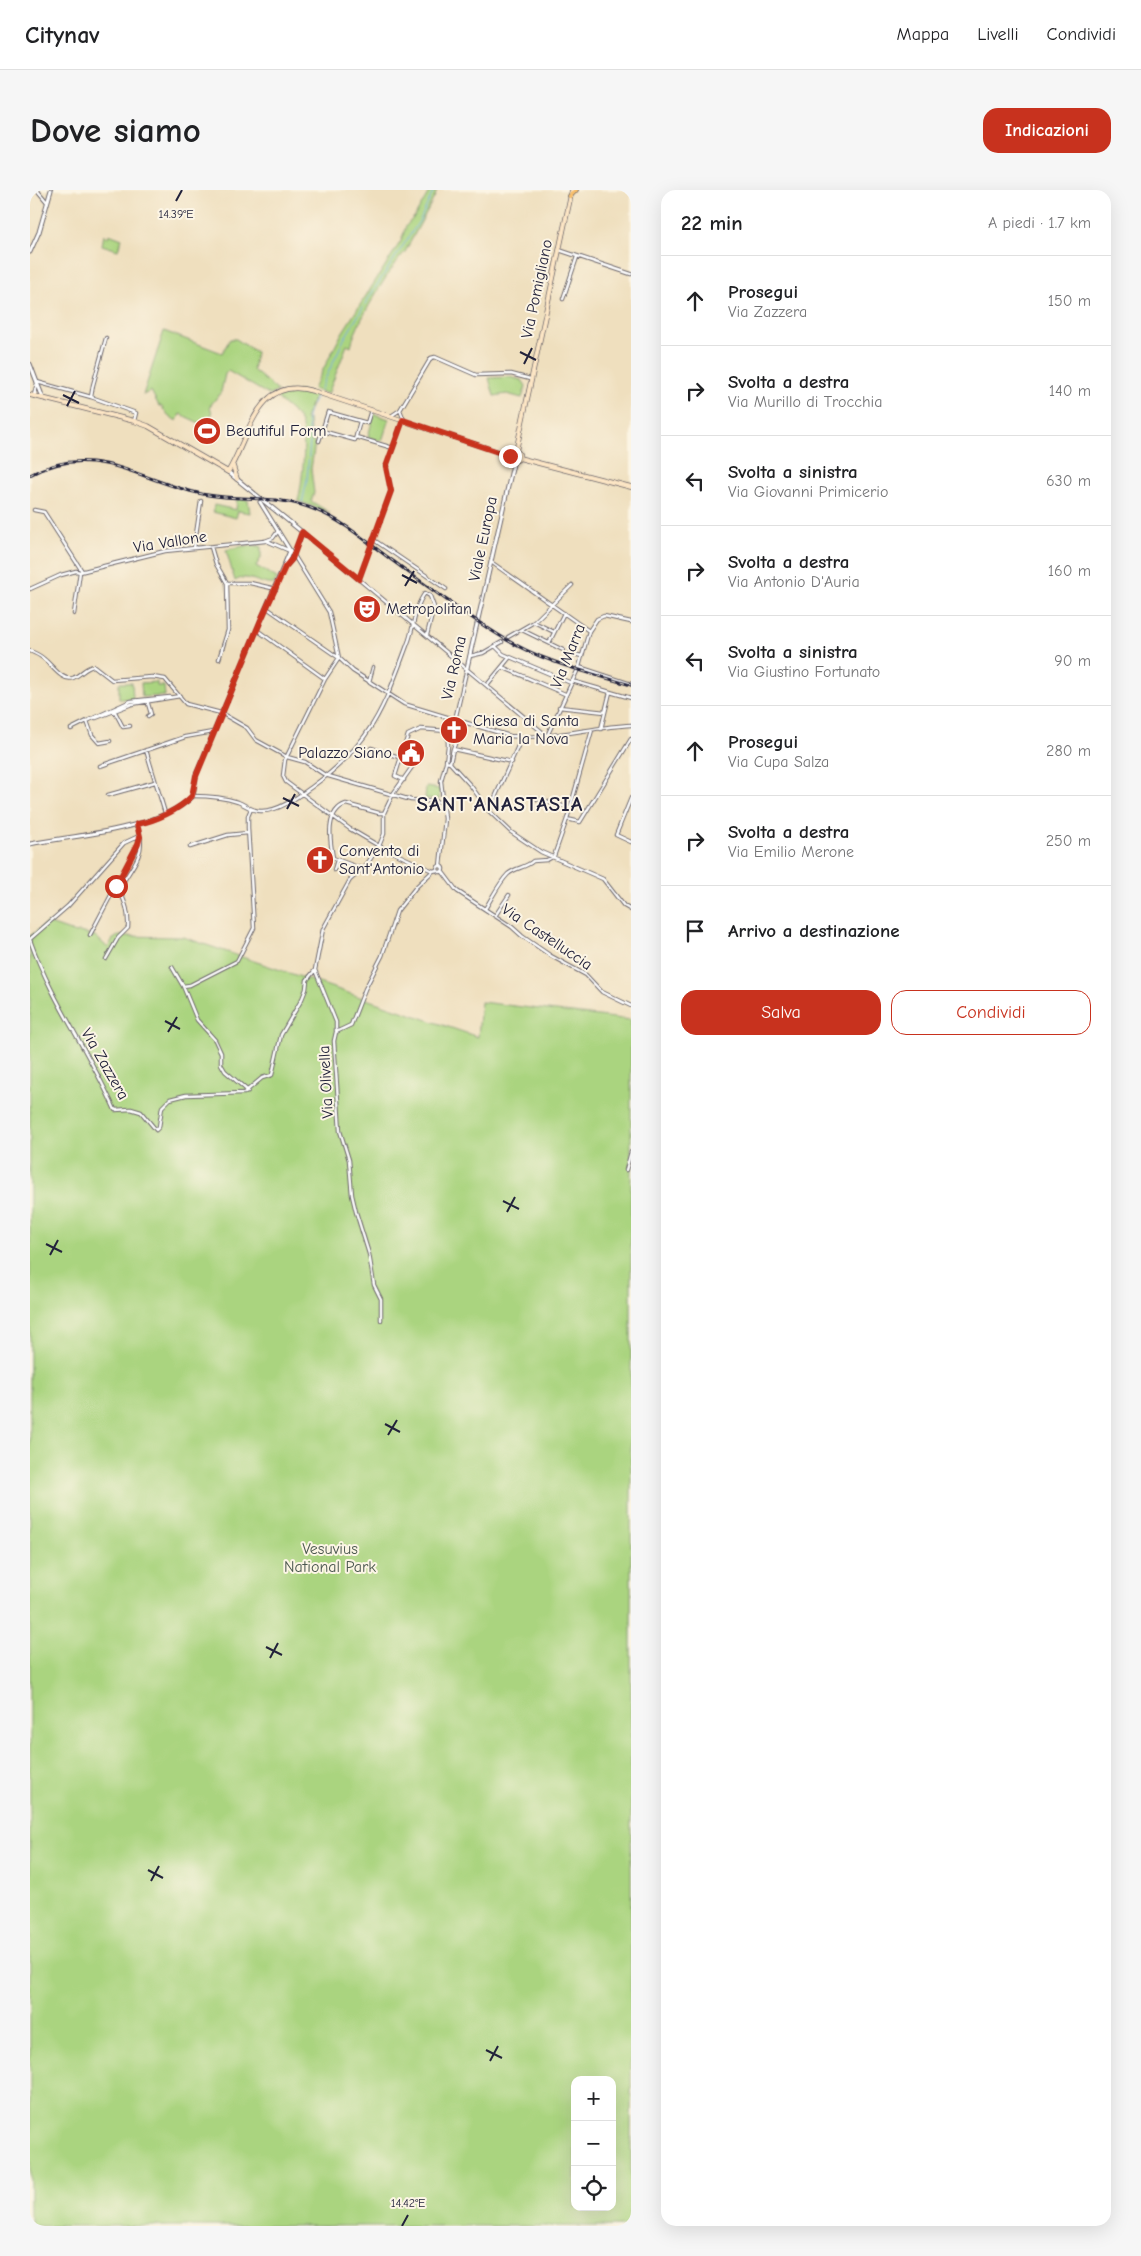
<!DOCTYPE html>
<html lang="it">
<head>
<meta charset="utf-8">
<style>
	:root { --surface:#fff; --page:#f6f6f6; --text:#202124; --muted:#757577; --line:#e0e0e0; --accent:#c8321e }
	body { margin:0; font-family:"Comic Neue",sans-serif; background:var(--page); color:var(--text) }
	.controls { position:absolute; right:15px; bottom:15px; display:grid; overflow:hidden; border-radius:10px; box-shadow:0 5px 20px #0002 }
	.controls button { width:45px; height:45px; display:grid; place-items:center; padding:0; border:0; border-bottom:1px solid var(--line); background:var(--surface); color:var(--text); font:25px sans-serif }
	.stop { position:absolute; width:15px; height:15px; margin:-11px; border:4px solid #c8321e; border-radius:50%; background:#fff }
	.stop.end { background:#c8321e; border-color:#fff; box-shadow:0 1px 5px #0008 }
	.list { margin:0; padding:0; list-style:none }
	h2 { display:flex; justify-content:space-between; align-items:center; height:65px; margin:0; padding:0 20px; font-size:21px }
	h2 small { font-size:16px; font-weight:400; color:var(--muted) }
	.list li { display:grid; grid-template-columns:32px 1fr auto; gap:15px; align-items:center; box-sizing:border-box; height:90px; padding:0 20px; border-top:1px solid var(--line) }
	.list b { display:block; font-size:19px; white-space:nowrap }
	.list p { margin:0; font-size:16px; white-space:nowrap; color:var(--muted) }
	.list em { font-size:16px; font-style:normal; color:var(--muted) }
	.actions { display:flex; gap:10px; padding:15px 20px }
	.actions a { flex:1; padding:11px 0; border:1px solid var(--accent); border-radius:15px; text-align:center; font-size:18px; color:var(--accent) }
	.actions .main { background:var(--accent); color:#fff }
	.icon { flex:none; width:28px; height:28px; fill:none; stroke:currentColor; stroke-width:2; stroke-linecap:round; stroke-linejoin:round }
	.map { position:relative; flex:none; width:601px; height:2036px; overflow:hidden; border-radius:15px }
	header { display:flex; align-items:center; gap:30px; box-sizing:border-box; height:70px; padding:0 25px; background:var(--surface); border-bottom:1px solid var(--line) }
	header strong { font-size:24px }
	nav { display:flex; gap:28px; margin-inline-start:auto; font-size:18px }
	.intro { display:flex; align-items:center; justify-content:space-between; box-sizing:border-box; height:120px; padding:0 30px }
	h1 { margin:0; font-size:35px }
	.button { padding:12px 22px; border-radius:15px; background:var(--accent); color:#fff; font-size:18px; font-weight:700 }
	main { display:flex; gap:30px; padding:0 30px }
	aside { flex:1; background:var(--surface); border-radius:15px; box-shadow:0 5px 20px #0002 }
	.map>svg:first-child { display:block }
</style>
</head>
<body>
<header>
<strong>Citynav</strong>
<nav><a>Mappa</a><a>Livelli</a><a>Condividi</a></nav>
</header>
<div class="intro"><h1>Dove siamo</h1><a class="button">Indicazioni</a></div>
<main>
<div class="map">
<svg width="601" height="2036" viewBox="0 0 601 2036">
	<rect width="100%" height="100%" fill="#fcf5e5"/>
	<filter id="ink" filterUnits="userSpaceOnUse"><feTurbulence type="fractalNoise" baseFrequency=".02" numOctaves="2"/><feDisplacementMap in="SourceGraphic" scale="10" xChannelSelector="R" yChannelSelector="G"/><feConvolveMatrix kernelMatrix="1 2 1 2 8 2 1 2 1" color-interpolation-filters="sRGB"/></filter>
	<filter id="wash" filterUnits="userSpaceOnUse"><feTurbulence type="fractalNoise" baseFrequency=".0096" numOctaves="4" result="noise"/><feDisplacementMap in="SourceGraphic" scale="20" xChannelSelector="R" yChannelSelector="G"/><feGaussianBlur stdDeviation="1.12" result="paint"/><feColorMatrix in="noise" values="0 0 0 0 0 0 0 0 0 0 0 0 0 0 0 0 0 1.4 0 .05"/><feComposite in="paint" operator="in"/></filter>
	<g filter="url(#wash)">
		<rect width="100%" height="100%" fill="#efdfbe"/>
		<path fill="#aad47f" stroke="#667b5d" fill-rule="evenodd" d="M400 0H407L405 6 375 62C362 74 322 140 321 157L317 155 298 204 283 199 312 143 371 51 376 36 385 26Z
			M79 44 92 49 88 60 72 55 74 45 78 47Z
			M134 141 192 163 200 149H206L226 162 223 180 248 201 239 205 198 181 195 184 191 202 180 216 182 224 174 235 150 224 147 231C139 227 136 223 131 216H129L121 201 113 205Z
			M479 187 492 190 496 196 492 208 477 204 464 206 459 188Z
			M269 201 285 204 275 229 279 230 281 251 285 253 281 279 284 303 281 311 300 323 268 311C272 296 278 242 269 229 263 220 252 215 246 206Z
			M344 224 359 229 352 251 338 247Z
			M207 309 218 310 220 323 208 321 206 328 183 322 184 315 206 320Z
			M213 356H231V368L226 376 247 388 244 394C229 396 219 382 205 391L196 360Z
			M127 492V496H134L135 506 112 507 111 493Z
			M102 493 103 509H89V493Z
			M396 597 410 599 409 610 395 609Z
			M17 733 46 743 49 742 65 746 78 758 82 750 88 746 153 747 448 847 451 812 601 830V2036H0V746ZM545 1890H582V2017H545Z"/>
		<g fill="none" stroke-linecap="round" stroke-linejoin="round">
			<path stroke="#78abe4" stroke-width="1" d="M290 200 314 149 345 98 390 30 404 0
				M272 313 277 290 280 251 277 226 287 205"/>
		</g>
	</g>
	<g filter="url(#ink)">
		<g fill="none" stroke-linecap="round" stroke-linejoin="round">
			<defs>
				<path id="pedestrian" d="M382 577 390 569"/>
				<path id="minor" d="M7 0 17 12
					M529 60 601 84
					M533 109 547 67
					M7 192 61 207 106 223 104 231
					M61 207 63 195 76 148
					M370 220 374 230
					M361 226 370 220 401 168 405 167 446 185 481 184 500 189
					M292 241 325 250 330 231
					M326 247 363 258
					M289 251 298 222 337 233 341 220
					M4 320 14 322 52 381
					M272 342 517 546
					M344 350 416 399
					M237 351 260 361
					M181 357 186 374 197 393 198 440 189 469
					M164 358 171 311
					M263 364 299 422 309 468 323 481 374 514 480 546C523 550 559 537 601 535
					M461 372 559 441
					M329 389 361 301 356 277 373 230
					M197 393H220L246 399
					M0 399 31 385 46 381 50 382 135 361 235 351 243 348 248 341
					M237 418 309 468 295 489 255 570 253 586 256 592 320 639 349 656 403 681 407 680
					M44 424 50 382
					M504 432 524 442
					M227 440 295 489
					M492 440 533 460
					M478 447 504 432 542 395
					M519 453 534 423
					M465 456 473 464 541 493
					M0 461C5 463 10 465 14 469 22 475 32 492 43 488 51 485 55 477 64 476L82 490 122 487 135 489 156 514 191 523 217 538 226 550 257 567 275 572 295 585 381 610 413 612
					M539 463 552 466
					M440 466 453 463 472 452
					M472 477 535 504
					M549 477 601 494
					M542 491 601 508
					M339 492 343 477
					M457 495 480 467
					M117 510 121 524 118 526
					M529 517 575 522
					M84 520 93 537 100 536
					M417 527 418 556 416 572 420 573 423 559 434 532
					M66 528 102 514 150 506
					M425 530 437 478
					M41 539 57 531
					M571 539 580 502
					M517 546 549 477 559 441 567 429 574 426 601 432
					M80 551 69 553 62 545 57 531 101 511 140 507
					M341 558 372 568
					M423 559 482 572
					M116 560 135 623
					M420 573 441 596 459 621 481 642 511 662 573 689 594 716 601 720
					M70 576 155 547 183 542
					M374 590 365 586 378 545 391 539 417 541
					M78 605 125 592
					M163 606C177 606 193 607 208 612 216 615 223 622 232 621 250 621 269 606 283 596 342 554 355 515 379 450 384 435 385 416 395 403L400 406 404 417 397 445
					M500 607 540 618
					M601 608 586 645 601 652
					M459 621 492 547
					M537 629 550 632 601 549
					M160 657 198 645 218 643
					M410 676 415 629 411 591 416 572
					M407 679a3 3 0 1 1 6 0a3 3 0 1 1-6 0Z
					M333 679 303 668C300 651 295 621 316 614L349 623H354
					M304 680 307 670
					M412 681 427 701 482 737 492 746 521 766 556 785 572 802 601 816
					M455 719C462 708 469 693 478 684 486 677 496 678 503 671L517 670 524 666 537 629 562 540
					M465 726 479 705
					M60 745 108 654 110 647 107 634
					M0 749 38 716 94 653 109 646
					M0 750C22 812 59 861 85 920L101 919 111 922 126 940 129 937 132 917 140 909 156 905 214 903 232 888 242 885 251 845 272 809 276 799 277 790 285 780
					M76 769 88 748 98 738C99 723 96 713 89 700 96 683 115 667 110 647
					M142 777 153 796 167 830 185 850 191 863V874L195 881 218 901
					M285 780 293 739 320 690 335 677 349 656 354 644V623L363 604 382 577
					M285 780 306 832V841
					M153 796 160 795 207 771 224 738 218 638V626L221 619
					M596 980 601 962
					M351 1130V1109L344 1095 339 1064 326 1022 322 1005 319 970 310 941 304 851 306 842 321 835 335 799 352 766 367 721 386 697 403 681"/>
				<path id="tertiary" d="M0 62 9 42 21 0
					M0 174 13 208
					M4 206 7 194
					M198 282 272 342 262 369 257 375
					M230 312 261 362
					M437 478 484 270
					M0 654C46 645 129 640 163 606L166 585 260 361"/>
				<path id="secondary" d="M0 205 104 231 118 236 198 282C219 249 226 184 283 201L481 266
					M486 261 542 0
					M480.5 266a4.5 4.5 0 1 1 9 0a4.5 4.5 0 1 1-9 0Z
					M489 268 601 297
					M203 276 207 289"/>
				<path id="trunk" d="M540 6 546 0"/>
			</defs>
			<use href="#pedestrian" stroke="#6a6469" stroke-width="4"/>
			<use href="#minor" stroke="#6a6469" stroke-width="4.5"/>
			<use href="#tertiary" stroke="#6a6469" stroke-width="5"/>
			<use href="#secondary" stroke="#6a6469" stroke-width="5.5"/>
			<use href="#trunk" stroke="#6a6469" stroke-width="5.5"/>
			<use href="#pedestrian" stroke="#fff" stroke-width="2"/>
			<use href="#minor" stroke="#fff" stroke-width="2.5"/>
			<use href="#tertiary" stroke="#fff" stroke-width="3"/>
			<use href="#secondary" stroke="#fce5c4" stroke-width="4"/>
			<use href="#trunk" stroke="#f8bf6c" stroke-width="4"/>
			<defs>
				<path id="rail" d="M0 285C66 249 115 295 178 305 215 311 251 305 286 320 313 331 336 351 359 368 394 394 430 421 467 444 507 470 555 482 601 495"/>
			</defs>
			<use href="#rail" stroke="#22223b" stroke-width="3"/>
			<use href="#rail" stroke="#fcf5e5" stroke-width="1" stroke-dasharray="4" stroke-linecap="butt"/>
		</g>
	</g>
	<g fill="none" stroke-linecap="round" stroke-linejoin="round" filter="url(#ink)">
		<path stroke="#c8321e" stroke-width="6" d="M86 696 108 654 110 647 107 634C125 631 149 620 162 606L166 586 231 430 255 377 262 369 272 342 329 389 361 301 356 277 373 230 480 266"/>
	</g>
	<path fill="none" stroke="#22223b" stroke-width="2" d="M146 11 152 0M490 162 506 170M494 174 502 158M33 205 49 213M37 216 45 201M372 385 387 393M375 396 384 381M253 608 269 616M257 619 265 604M135 831 150 839M138 842 147 827M473 1011 489 1019M477 1022 485 1007M16 1054 32 1062M20 1065 28 1050M355 1234 370 1242M358 1245 367 1230M236 1457 252 1465M240 1468 248 1453M118 1680 133 1688M121 1691 129 1676M456 1860 472 1868M460 1871 468 1856M372 2036 378 2025"/>
	<defs>
		<symbol id="stadium-disc" viewBox="-11 -11 22 22"><circle r="9.5" fill="#c8321e" stroke="#fcf5e5"/><path d="M0-5a6.5 5 0 1 0 0 10a6.5 5 0 1 0 0-10ZM-3.5-1.8h7v3.6h-7Z" fill="#fff"/></symbol>
		<symbol id="theatre-disc" viewBox="-11 -11 22 22"><circle r="9.5" fill="#c8321e" stroke="#fcf5e5"/><path d="M-5-5.5Q0-4 5-5.5V0Q5 5 0 6Q-5 5-5 0ZM-3.3-2.5H-1v1.5H-3.3ZM1-2.5H3.3v1.5H1ZM-2.8 1Q0 5.5 2.8 1Z" fill="#fff"/></symbol>
		<symbol id="church-disc" viewBox="-11 -11 22 22"><circle r="9.5" fill="#c8321e" stroke="#fcf5e5"/><path d="M-1.2-6h2.4v3.5h3.3v2.4h-3.3V6h-2.4V-.1h-3.3v-2.4h3.3Z" fill="#fff"/></symbol>
		<symbol id="civic-disc" viewBox="-11 -11 22 22"><circle r="9.5" fill="#c8321e" stroke="#fcf5e5"/><path d="M-.6-6.5H3V-4.5H.6V-3L4-1V1h2V6H-6V1h2V-1L-.6-3ZM-1.2 2.5V6h2.4V2.5Z" fill="#fff"/></symbol>
	</defs>
	<g fill-rule="evenodd">
		<use href="#stadium-disc" x="161" y="225" width="32" height="32"/>
		<use href="#theatre-disc" x="321" y="403" width="32" height="32"/>
		<use href="#church-disc" x="408" y="524" width="32" height="32"/>
		<use href="#civic-disc" x="365" y="547" width="32" height="32"/>
		<use href="#church-disc" x="274" y="654" width="32" height="32"/>
	</g>
	<g text-anchor="middle" dominant-baseline="central" stroke-width="4" stroke-linejoin="round" paint-order="stroke">
		<g font-size="16" fill="#22223b" stroke="#fcf5e5">
			<text transform="translate(507 99) rotate(-78)">Via Pomigliano</text>
			<text transform="translate(453 349) rotate(-78)">Viale Europa</text>
			<text transform="translate(140 352) rotate(-9)">Via Vallone</text>
			<text transform="translate(538 466) rotate(-68)">Via Marra</text>
			<text transform="translate(424 478) rotate(-77)">Via Roma</text>
			<text transform="translate(517 747) rotate(34)">Via Castelluccia</text>
			<text transform="translate(75 874) rotate(60)">Via Zazzera</text>
			<text transform="translate(296 892) rotate(-93)">Via Olivella</text>
		</g>
		<g font-size="16" fill="#22223b" stroke="#fcf5e5" text-anchor="start">
			<text x="196" y="241">Beautiful Form</text>
			<text x="356" y="419">Metropolitan</text>
			<text x="443" y="531">Chiesa di Santa<tspan x="443" dy="18">Maria la Nova</tspan></text>
			<text x="362" y="563" text-anchor="end">Palazzo Siano</text>
			<text x="309" y="661">Convento di<tspan x="309" dy="18">Sant'Antonio</tspan></text>
		</g>
		<g font-size="16" fill="#4b574f" stroke="#fcf5e5">
			<text x="300" y="1359">Vesuvius<tspan x="300" dy="18">National Park</tspan></text>
		</g>
		<g font-size="21" font-weight="bold" letter-spacing="1" fill="#22223b" stroke="#fcf5e5">
			<text x="470" y="614">SANT'ANASTASIA</text>
		</g>
	</g>
	<g font-size="12" text-anchor="middle" fill="#22223b" stroke="#fcf5e5" stroke-width="4" stroke-linejoin="round" paint-order="stroke">
		<text x="146" y="28">14.39°E</text>
		<text x="378" y="2017">14.42°E</text>
	</g>
</svg>
<div class="controls">
<button>+</button>
<button>−</button>
<button><svg class="icon" aria-label="locate" viewBox="0 0 24 24"><circle cx="12" cy="12" r="6"/><path d="M12 2v4M12 18v4M2 12h4M18 12h4"/></svg></button>
</div>
<div class="stop" style="left:86px;top:696px"></div>
<div class="stop end" style="left:480px;top:266px"></div>
</div>
<aside>
<h2>22 min<small>A piedi · 1.7 km</small></h2>
<ul class="list">
<li><svg class="icon" aria-label="ahead" viewBox="0 0 24 24"><path d="M12 20V5M6 11l6-6 6 6"/></svg><div><b>Prosegui</b><p>Via Zazzera</p></div><em>150 m</em></li>
<li><svg class="icon" aria-label="right" viewBox="0 0 24 24"><path d="M7 20v-9h11M14 6l5 5-5 5"/></svg><div><b>Svolta a destra</b><p>Via Murillo di Trocchia</p></div><em>140 m</em></li>
<li><svg class="icon" aria-label="left" viewBox="0 0 24 24"><path d="M17 20v-9H6M10 6l-5 5 5 5"/></svg><div><b>Svolta a sinistra</b><p>Via Giovanni Primicerio</p></div><em>630 m</em></li>
<li><svg class="icon" aria-label="right" viewBox="0 0 24 24"><path d="M7 20v-9h11M14 6l5 5-5 5"/></svg><div><b>Svolta a destra</b><p>Via Antonio D'Auria</p></div><em>160 m</em></li>
<li><svg class="icon" aria-label="left" viewBox="0 0 24 24"><path d="M17 20v-9H6M10 6l-5 5 5 5"/></svg><div><b>Svolta a sinistra</b><p>Via Giustino Fortunato</p></div><em>90 m</em></li>
<li><svg class="icon" aria-label="ahead" viewBox="0 0 24 24"><path d="M12 20V5M6 11l6-6 6 6"/></svg><div><b>Prosegui</b><p>Via Cupa Salza</p></div><em>280 m</em></li>
<li><svg class="icon" aria-label="right" viewBox="0 0 24 24"><path d="M7 20v-9h11M14 6l5 5-5 5"/></svg><div><b>Svolta a destra</b><p>Via Emilio Merone</p></div><em>250 m</em></li>
<li><svg class="icon" aria-label="arrive" viewBox="0 0 24 24"><path d="M6 21V4h12l-3 4 3 4H6"/></svg><div><b>Arrivo a destinazione</b></div></li>
</ul>
<div class="actions"><a class="main">Salva</a><a>Condividi</a></div>
</aside>
</main>
</body>
</html>
